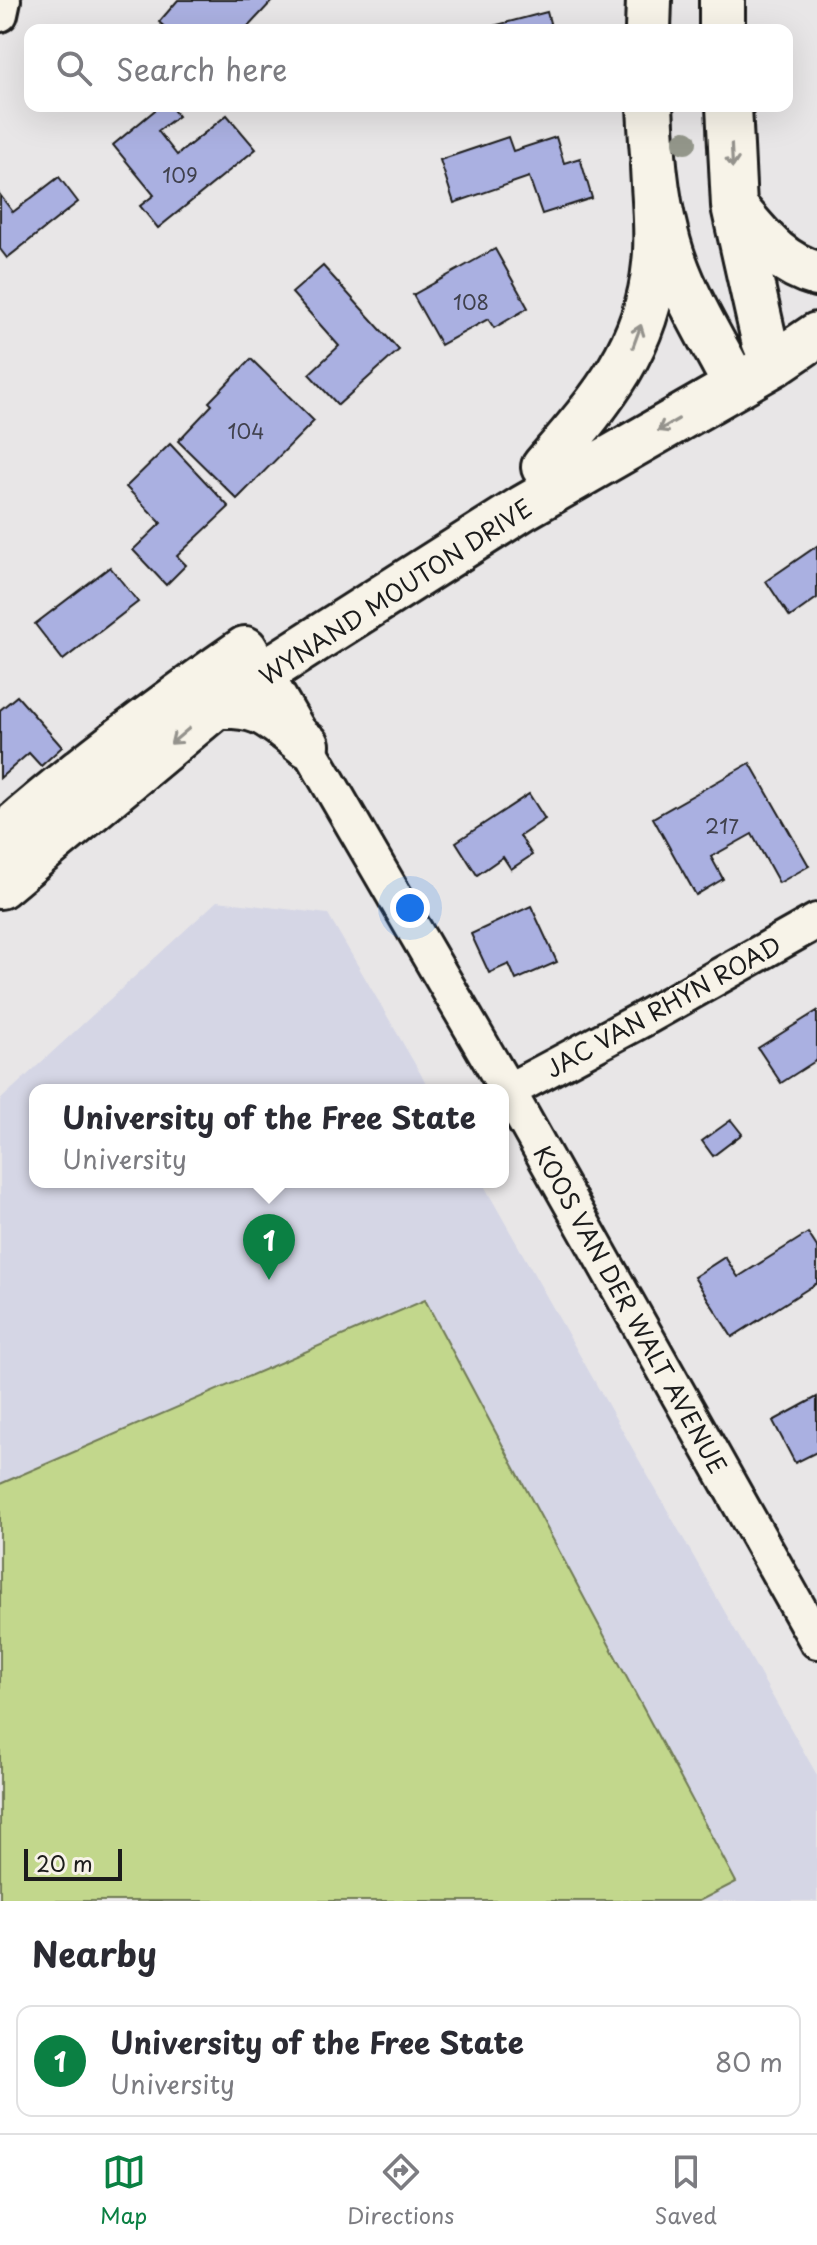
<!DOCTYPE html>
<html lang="en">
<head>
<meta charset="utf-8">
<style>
	:root { --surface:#fff; --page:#f2f2f3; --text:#2b2b33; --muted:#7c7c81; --line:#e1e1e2; --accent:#0b8043 }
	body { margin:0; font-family:"Playpen Sans",sans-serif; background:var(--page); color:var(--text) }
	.scale { position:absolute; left:24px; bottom:20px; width:98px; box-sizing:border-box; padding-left:8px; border:4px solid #1c1c1c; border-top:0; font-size:22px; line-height:28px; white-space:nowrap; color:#1c1c1c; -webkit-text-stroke:6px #f7f3e8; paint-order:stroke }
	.you { position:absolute; left:410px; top:908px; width:28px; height:28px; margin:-20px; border:6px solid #fff; border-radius:50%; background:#1a73e8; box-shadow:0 0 0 12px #1a73e833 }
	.badge { display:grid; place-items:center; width:52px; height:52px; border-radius:50%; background:var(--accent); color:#fff; font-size:26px; font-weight:700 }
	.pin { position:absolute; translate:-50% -66px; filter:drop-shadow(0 2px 4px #0008) }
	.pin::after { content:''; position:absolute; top:42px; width:28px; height:24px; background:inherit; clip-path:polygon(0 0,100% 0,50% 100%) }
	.popup { position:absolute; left:29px; top:1084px; width:480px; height:104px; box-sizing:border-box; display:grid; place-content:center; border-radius:16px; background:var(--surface); filter:drop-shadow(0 2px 6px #0005); font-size:26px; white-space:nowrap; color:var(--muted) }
	.popup b { font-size:30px; color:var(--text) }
	.popup::after { content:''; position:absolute; left:50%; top:100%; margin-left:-16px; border:16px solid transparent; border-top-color:var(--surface) }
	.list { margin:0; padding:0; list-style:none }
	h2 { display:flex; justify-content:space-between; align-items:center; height:104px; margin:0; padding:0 32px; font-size:34px }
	h2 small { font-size:26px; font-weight:400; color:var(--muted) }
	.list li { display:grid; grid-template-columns:52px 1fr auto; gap:24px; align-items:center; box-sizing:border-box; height:112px; margin:0 16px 16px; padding:0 16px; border:2px solid var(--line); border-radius:16px }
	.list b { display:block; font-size:30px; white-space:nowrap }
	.list p { margin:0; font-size:26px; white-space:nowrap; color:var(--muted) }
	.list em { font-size:26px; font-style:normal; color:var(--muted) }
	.icon { flex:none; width:44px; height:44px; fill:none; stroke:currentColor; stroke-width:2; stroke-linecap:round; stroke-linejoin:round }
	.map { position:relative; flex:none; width:817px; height:1901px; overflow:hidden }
	.search { position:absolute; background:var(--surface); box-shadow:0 8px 32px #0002; left:24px; right:24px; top:24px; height:88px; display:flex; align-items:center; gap:20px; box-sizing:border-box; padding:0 28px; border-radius:16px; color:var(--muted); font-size:30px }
	.sheet { height:232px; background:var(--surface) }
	nav { display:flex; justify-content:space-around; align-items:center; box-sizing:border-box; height:112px; border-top:2px solid var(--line); background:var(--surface); font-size:22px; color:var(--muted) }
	nav a { display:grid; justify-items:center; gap:4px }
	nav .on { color:var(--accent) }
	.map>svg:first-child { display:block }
</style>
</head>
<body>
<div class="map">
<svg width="817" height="1901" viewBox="0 0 817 1901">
	<rect width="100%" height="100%" fill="#e8e6e7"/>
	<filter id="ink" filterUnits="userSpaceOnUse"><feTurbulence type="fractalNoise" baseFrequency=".0125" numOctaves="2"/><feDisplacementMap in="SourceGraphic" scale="16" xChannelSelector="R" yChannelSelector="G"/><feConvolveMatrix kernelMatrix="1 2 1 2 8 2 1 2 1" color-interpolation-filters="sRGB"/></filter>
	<g filter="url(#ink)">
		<path fill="#d5d6e5" d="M217 901 328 914 430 1090H35V1182H482L817 1775V1901H0V1100Z"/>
		<path fill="#c2d78c" stroke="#6f7a54" stroke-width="2" d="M425 1300 736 1882 699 1901H0V1484Z"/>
		<path fill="#aab0e1" stroke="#1c1c1c" stroke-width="2" d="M178 0H273L245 30H168L159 22Z
			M547 12 552 30H478Z
			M160 106H170L178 116 158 131 177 155 227 115 256 149 158 228 140 206 154 195 113 145Z
			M508 137 513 151 556 137 564 163 580 158 592 198 542 214 529 177 454 203 440 160Z
			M59 177 78 202 7 258 0 249V195L13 212Z
			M495 249 528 308 494 328 488 319 441 345 413 295Z
			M323 266 399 350 338 405 309 374 339 346 292 293Z
			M251 359 314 421 237 499 178 441 212 405 209 402Z
			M170 444 229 507 177 556 186 565 166 585 133 550 161 523 126 487Z
			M817 546V598L790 617 766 581Z
			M110 567 138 602 63 660 35 624Z
			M17 696 62 747 41 766 29 753 0 778V710Z
			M750 763 809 866 779 883 752 834 711 857 723 879 696 895 653 818Z
			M529 794 545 819 520 836 532 855 511 869 503 857 477 875 456 842Z
			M531 906 557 962 516 980 509 964 489 973 471 934Z
			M817 1011V1060L781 1083 758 1048Z
			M731 1120 742 1134 713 1156 702 1141Z
			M808 1233 817 1247V1283L732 1337 694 1277 725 1257 738 1277Z
			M817 1397V1452L795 1463 773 1421Z"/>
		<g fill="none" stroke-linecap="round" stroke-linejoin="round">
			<defs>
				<path id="street" d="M0 14 3 0
					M252 651 508 1091 817 1641
					M508 1091 643 1019 817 921"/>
				<path id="secondary" d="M722 0V30
					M648 30 649 0
					M650 106C652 149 655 193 666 235 679 289 711 337 736 386
					M729 106 734 206 764 340 774 364
					M738 211C762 239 780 264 817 274
					M544 467C597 405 647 351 655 264 659 232 654 197 653 165
					M216 706C265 704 271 718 307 745
					M0 838C77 770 160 708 245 649
					M0 886 211 710 265 672 523 508 774 364 817 335"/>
			</defs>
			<use href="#street" stroke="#1c1c1c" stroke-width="40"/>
			<use href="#secondary" stroke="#1c1c1c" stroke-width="50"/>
			<use href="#street" stroke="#f7f3e8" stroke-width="34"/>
			<use href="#secondary" stroke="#f7f3e8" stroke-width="44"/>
		</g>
		<circle fill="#93968a" cx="685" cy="142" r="12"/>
		<defs><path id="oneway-shaft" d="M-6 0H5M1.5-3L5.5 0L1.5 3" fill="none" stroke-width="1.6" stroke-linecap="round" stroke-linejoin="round" transform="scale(2)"/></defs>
		<g stroke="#94928c">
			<use href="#oneway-shaft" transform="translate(732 156) rotate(87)"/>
			<use href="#oneway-shaft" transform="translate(637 336) rotate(-70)"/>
			<use href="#oneway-shaft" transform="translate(668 425) rotate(150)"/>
			<use href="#oneway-shaft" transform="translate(180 736) rotate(140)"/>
		</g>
	</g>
	<g text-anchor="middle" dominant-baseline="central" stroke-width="7" stroke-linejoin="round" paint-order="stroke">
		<g font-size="20" fill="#40414d">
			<text x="180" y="175">109</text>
			<text x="471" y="302">108</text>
			<text x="246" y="431">104</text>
			<text x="722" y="826">217</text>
		</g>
		<g font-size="24" fill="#1c1c1c" stroke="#f7f3e8">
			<text transform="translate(395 591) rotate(-33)">WYNAND MOUTON DRIVE</text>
			<text transform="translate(663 1006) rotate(-29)">JAC VAN RHYN ROAD</text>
			<text transform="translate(631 1309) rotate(61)">KOOS VAN DER WALT AVENUE</text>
		</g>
	</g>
</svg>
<div class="scale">20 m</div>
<div class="you"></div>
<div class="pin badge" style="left:269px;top:1280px">1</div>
<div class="popup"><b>University of the Free State</b>University</div>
<div class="search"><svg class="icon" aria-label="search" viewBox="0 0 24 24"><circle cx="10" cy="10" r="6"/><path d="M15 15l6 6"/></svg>Search here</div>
</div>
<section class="sheet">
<h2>Nearby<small></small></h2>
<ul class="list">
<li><span class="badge">1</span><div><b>University of the Free State</b><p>University</p></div><em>80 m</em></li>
</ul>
</section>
<nav>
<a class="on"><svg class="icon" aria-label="map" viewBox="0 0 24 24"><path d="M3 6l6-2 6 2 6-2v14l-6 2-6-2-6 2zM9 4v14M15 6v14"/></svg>Map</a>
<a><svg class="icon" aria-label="directions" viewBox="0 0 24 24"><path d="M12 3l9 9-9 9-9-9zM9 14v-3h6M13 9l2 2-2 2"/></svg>Directions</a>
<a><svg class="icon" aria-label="saved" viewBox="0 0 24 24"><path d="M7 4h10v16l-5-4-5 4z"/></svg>Saved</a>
</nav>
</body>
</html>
